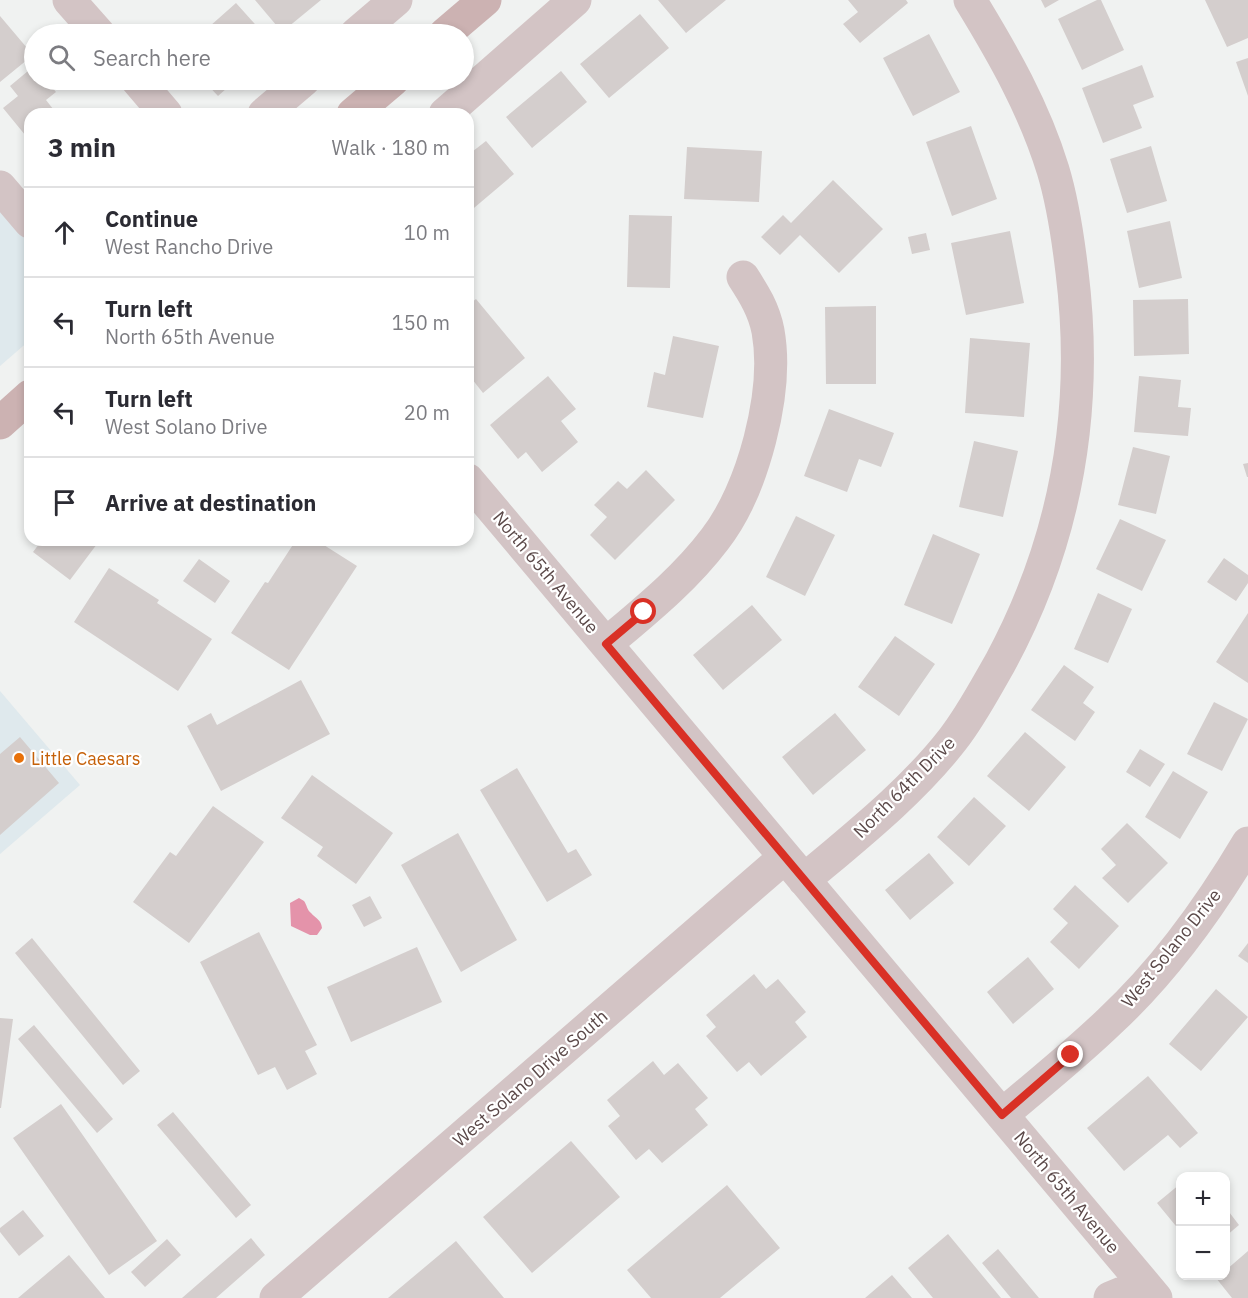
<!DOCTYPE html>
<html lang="en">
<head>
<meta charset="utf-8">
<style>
	:root { --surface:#fff; --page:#f2f2f3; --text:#2b2b33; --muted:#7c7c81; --line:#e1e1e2 }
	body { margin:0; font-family:"IBM Plex Sans",sans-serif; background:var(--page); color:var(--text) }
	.controls { position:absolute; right:18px; bottom:18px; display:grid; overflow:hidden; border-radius:12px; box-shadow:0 3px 9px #0003 }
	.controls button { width:54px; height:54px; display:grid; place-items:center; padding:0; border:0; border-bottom:2px solid var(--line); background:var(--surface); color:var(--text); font:30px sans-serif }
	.stop { position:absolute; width:18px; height:18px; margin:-14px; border:4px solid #d93025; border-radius:50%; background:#fff }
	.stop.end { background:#d93025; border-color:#fff; box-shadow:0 2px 6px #0008 }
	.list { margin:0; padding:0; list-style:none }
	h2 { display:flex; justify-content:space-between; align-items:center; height:78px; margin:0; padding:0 24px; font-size:26px }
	h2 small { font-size:20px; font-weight:400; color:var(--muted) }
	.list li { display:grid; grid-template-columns:39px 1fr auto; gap:18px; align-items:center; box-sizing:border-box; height:90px; padding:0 24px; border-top:2px solid var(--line) }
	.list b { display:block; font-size:22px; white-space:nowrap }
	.list p { margin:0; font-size:20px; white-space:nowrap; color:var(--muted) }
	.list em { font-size:20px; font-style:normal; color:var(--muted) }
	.icon { flex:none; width:33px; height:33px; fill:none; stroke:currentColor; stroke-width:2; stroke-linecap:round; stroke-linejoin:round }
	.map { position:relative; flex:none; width:1248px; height:1298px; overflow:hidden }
	.search { position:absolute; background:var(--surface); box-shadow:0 3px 9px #0003; left:24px; top:24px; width:450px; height:66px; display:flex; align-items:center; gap:15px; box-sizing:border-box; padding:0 21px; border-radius:33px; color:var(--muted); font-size:22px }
	.panel { position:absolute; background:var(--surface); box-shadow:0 3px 9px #0003; left:24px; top:108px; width:450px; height:438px; border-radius:18px }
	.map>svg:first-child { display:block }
</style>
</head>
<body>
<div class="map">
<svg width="1248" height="1298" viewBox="0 0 1248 1298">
	<rect width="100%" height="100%" fill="#f0f2f1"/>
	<path fill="#dfe9ed" d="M0 205 30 240V340L0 366Z
		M0 691 80 785 0 854Z"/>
	<path fill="#e493aa" d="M299 898 304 901C307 905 307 910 311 913 316 919 321 919 322 928L317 935H310L291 926 290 903Z"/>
	<path fill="#d4cecd" d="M255 0H321L282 32Z
		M658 0H726L686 33Z
		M848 0H906L908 3 860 43 843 24 858 12Z
		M1041 0H1059L1045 8Z
		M1097 0H1101L1124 50 1082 70 1058 19Z
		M1205 0H1248V38L1227 47Z
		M236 3 264 34H201Z
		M640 14 669 48 609 98 580 64Z
		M0 16 33 55 0 82Z
		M929 34 960 92 913 116 883 58Z
		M1248 58V96L1236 62Z
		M1142 65 1154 97 1133 105 1142 128 1103 143 1082 88Z
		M34 66V80H46L56 92 46 100 57 114H30V141L3 108 18 96 10 86Z
		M561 71 587 102 532 148 506 117Z
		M203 80H236L218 96Z
		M971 126 997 199 952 216 926 142Z
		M486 141 514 174 468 213V155Z
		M1151 146 1167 201 1127 213 1110 159Z
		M687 147 762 151 759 202 684 199Z
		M833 180 883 229 839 273 800 235 780 255 761 237 783 215 791 223Z
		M629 215 672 216 670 288 627 287Z
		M1170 221 1182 278 1139 288 1127 231Z
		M1010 231 1024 303 966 315 951 243Z
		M926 233 930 250 912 254 908 237Z
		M476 299 525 358 483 393 468 374V305Z
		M1188 299 1189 354 1134 356 1133 300Z
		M876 306V384H826L825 307Z
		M673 336 719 346 703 418 647 407 654 372 665 375Z
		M970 338 1030 343 1024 417 965 413Z
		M548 376 576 409 561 421 578 442 542 472 526 452 518 459 490 425Z
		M1139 376 1181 380 1178 407 1191 408 1188 436 1134 432Z
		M829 409 894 433 881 467 859 459 847 492 804 476Z
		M974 441 1018 451 1003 517 959 507Z
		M1133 447 1170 456 1156 514 1118 505Z
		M1248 463V477H1247L1243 464Z
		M646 470 675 500 615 560 590 535 607 517 594 505 618 481 627 489Z
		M796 516 835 535 805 596 766 577Z
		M1120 519 1166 540 1142 591 1096 569Z
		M933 534 980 554 952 624 904 605Z
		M42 540H100L70 580 33 552Z
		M296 540H316L357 566 289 670 231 633 265 582 268 583Z
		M1224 558 1248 575V583L1236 601 1207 582Z
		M199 559 230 581 215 603 183 581Z
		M109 568 159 600 157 603 212 639 178 691 74 622Z
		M1098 593 1132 609 1108 663 1074 649Z
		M752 605 782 640 723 690 693 655Z
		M1248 613V683L1216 662Z
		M895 636 935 664 899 716 858 687Z
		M1064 665 1094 687 1083 703 1095 712 1075 741 1031 710Z
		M301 680 330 734 221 791 187 726 211 713 217 725Z
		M1214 702 1248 719 1222 771 1187 754Z
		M835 713 866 750 813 795 782 757Z
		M1025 732 1066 767 1029 811 987 776Z
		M20 737 59 783 0 835V754Z
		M1140 749 1165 764 1150 787 1126 772Z
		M517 768 568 853 576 849 592 875 547 902 480 790Z
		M1173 771 1208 792 1180 839 1145 817Z
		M312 775 393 833 356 884 317 856 323 847 281 818Z
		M974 797 1006 826 969 866 937 837Z
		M213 806 264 842 189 943 133 902 170 852 176 856Z
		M1127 823 1168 863 1128 903 1102 878 1116 865 1101 849Z
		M458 833 517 940 461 972 401 865Z
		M929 853 954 883 910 920 885 890Z
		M1075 885 1119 926 1079 969 1050 942 1068 923 1053 909Z
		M370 896 382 918 364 927 352 905Z
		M259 932 317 1045 305 1051 317 1074 287 1090 275 1067 258 1075 200 962Z
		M32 938 140 1071 123 1085 15 953Z
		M1248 943V963L1238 956Z
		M417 947 442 1002 351 1042 327 987Z
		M1028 957 1054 989 1013 1024 987 992Z
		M754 974 766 989 778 979 806 1012 795 1022 807 1037 761 1076 749 1062 737 1072 706 1036 716 1027 706 1015Z
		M1216 989 1248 1017 1201 1071 1169 1044Z
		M0 1018 13 1019 1 1108H0Z
		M34 1025 113 1119 97 1133 18 1039Z
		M653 1061 664 1075 678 1063 708 1098 695 1109 708 1125 662 1163 649 1149 636 1160 608 1126 620 1116 607 1100Z
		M1148 1076 1198 1133 1180 1148 1168 1135 1124 1171 1087 1128Z
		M61 1104 157 1241 109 1275 13 1138Z
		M173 1112 251 1205 236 1218 157 1125Z
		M571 1141 620 1197 532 1273 483 1217Z
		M1180 1184V1231L1157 1203Z
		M727 1185 780 1248 720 1298H651L627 1270Z
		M1226 1208 1239 1225 1226 1236Z
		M23 1210 44 1236 19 1256 0 1232V1228Z
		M948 1234 1001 1298H933L908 1268Z
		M251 1238 265 1255 216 1298H182Z
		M167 1239 181 1255 145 1287 131 1272Z
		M456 1241 504 1298H388Z
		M998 1249 1039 1298H1011L982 1263Z
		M1248 1251V1298H1232L1216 1278 1219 1276H1226V1270Z
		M69 1255 105 1298H18Z
		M892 1275 912 1298H865Z"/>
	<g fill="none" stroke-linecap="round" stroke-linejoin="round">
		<path stroke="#d3c4c5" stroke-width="33" d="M69 0 99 34
			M356 34 396 0
			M137 80 166 114
			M264 114 304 80
			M445 114 575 0
			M0 187 30 222
			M468 480 1156 1298
			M606 644C645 611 684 580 715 539 753 490 779 392 768 331 764 310 754 294 743 277
			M804 880C855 837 912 792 953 739 971 716 985 689 1000 663 1066 541 1089 410 1072 272 1068 238 1063 203 1053 170 1034 108 1003 54 970 0
			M1002 1115C1038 1084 1076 1054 1110 1021 1165 970 1210 907 1248 843
			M276 1298 785 857
			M1110 1298 1144 1284"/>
		<path stroke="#ccb2b2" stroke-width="33" d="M445 34 485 0
			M353 114 393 80
			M0 423 30 396"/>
	</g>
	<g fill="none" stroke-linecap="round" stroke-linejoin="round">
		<path stroke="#d93025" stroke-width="8" d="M644 612 606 644 1002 1115 1071 1055"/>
	</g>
	<circle fill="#e8710a" stroke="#fff" stroke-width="2" cx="19" cy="758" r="6"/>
	<g text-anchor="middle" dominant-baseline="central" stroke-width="4.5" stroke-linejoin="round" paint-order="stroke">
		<g font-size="18" fill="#5b4949" stroke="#fff">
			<text transform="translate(546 572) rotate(50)">North 65th Avenue</text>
			<text transform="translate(904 787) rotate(-45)">North 64th Drive</text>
			<text transform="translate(1171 948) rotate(-51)">West Solano Drive</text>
			<text transform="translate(530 1078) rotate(-41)">West Solano Drive South</text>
			<text transform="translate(1067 1192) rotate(50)">North 65th Avenue</text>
		</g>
		<g font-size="18" fill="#c56008" stroke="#fff" text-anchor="start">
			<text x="31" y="758">Little Caesars</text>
		</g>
	</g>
</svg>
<div class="controls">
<button>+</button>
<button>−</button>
</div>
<div class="stop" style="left:644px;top:612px"></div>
<div class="stop end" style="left:1071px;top:1055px"></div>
<div class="search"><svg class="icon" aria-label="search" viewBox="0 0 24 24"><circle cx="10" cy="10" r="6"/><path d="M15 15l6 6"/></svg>Search here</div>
<section class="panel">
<h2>3 min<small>Walk · 180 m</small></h2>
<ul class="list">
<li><svg class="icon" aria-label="ahead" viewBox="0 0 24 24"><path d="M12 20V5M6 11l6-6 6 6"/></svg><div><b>Continue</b><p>West Rancho Drive</p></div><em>10 m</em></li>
<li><svg class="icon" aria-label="left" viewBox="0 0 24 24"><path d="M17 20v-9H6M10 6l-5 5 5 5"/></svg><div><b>Turn left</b><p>North 65th Avenue</p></div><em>150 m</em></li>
<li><svg class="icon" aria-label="left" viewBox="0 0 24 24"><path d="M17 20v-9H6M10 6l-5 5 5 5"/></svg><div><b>Turn left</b><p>West Solano Drive</p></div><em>20 m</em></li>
<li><svg class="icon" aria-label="arrive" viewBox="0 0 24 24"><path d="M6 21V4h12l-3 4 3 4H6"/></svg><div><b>Arrive at destination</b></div></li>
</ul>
</section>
</div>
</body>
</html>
